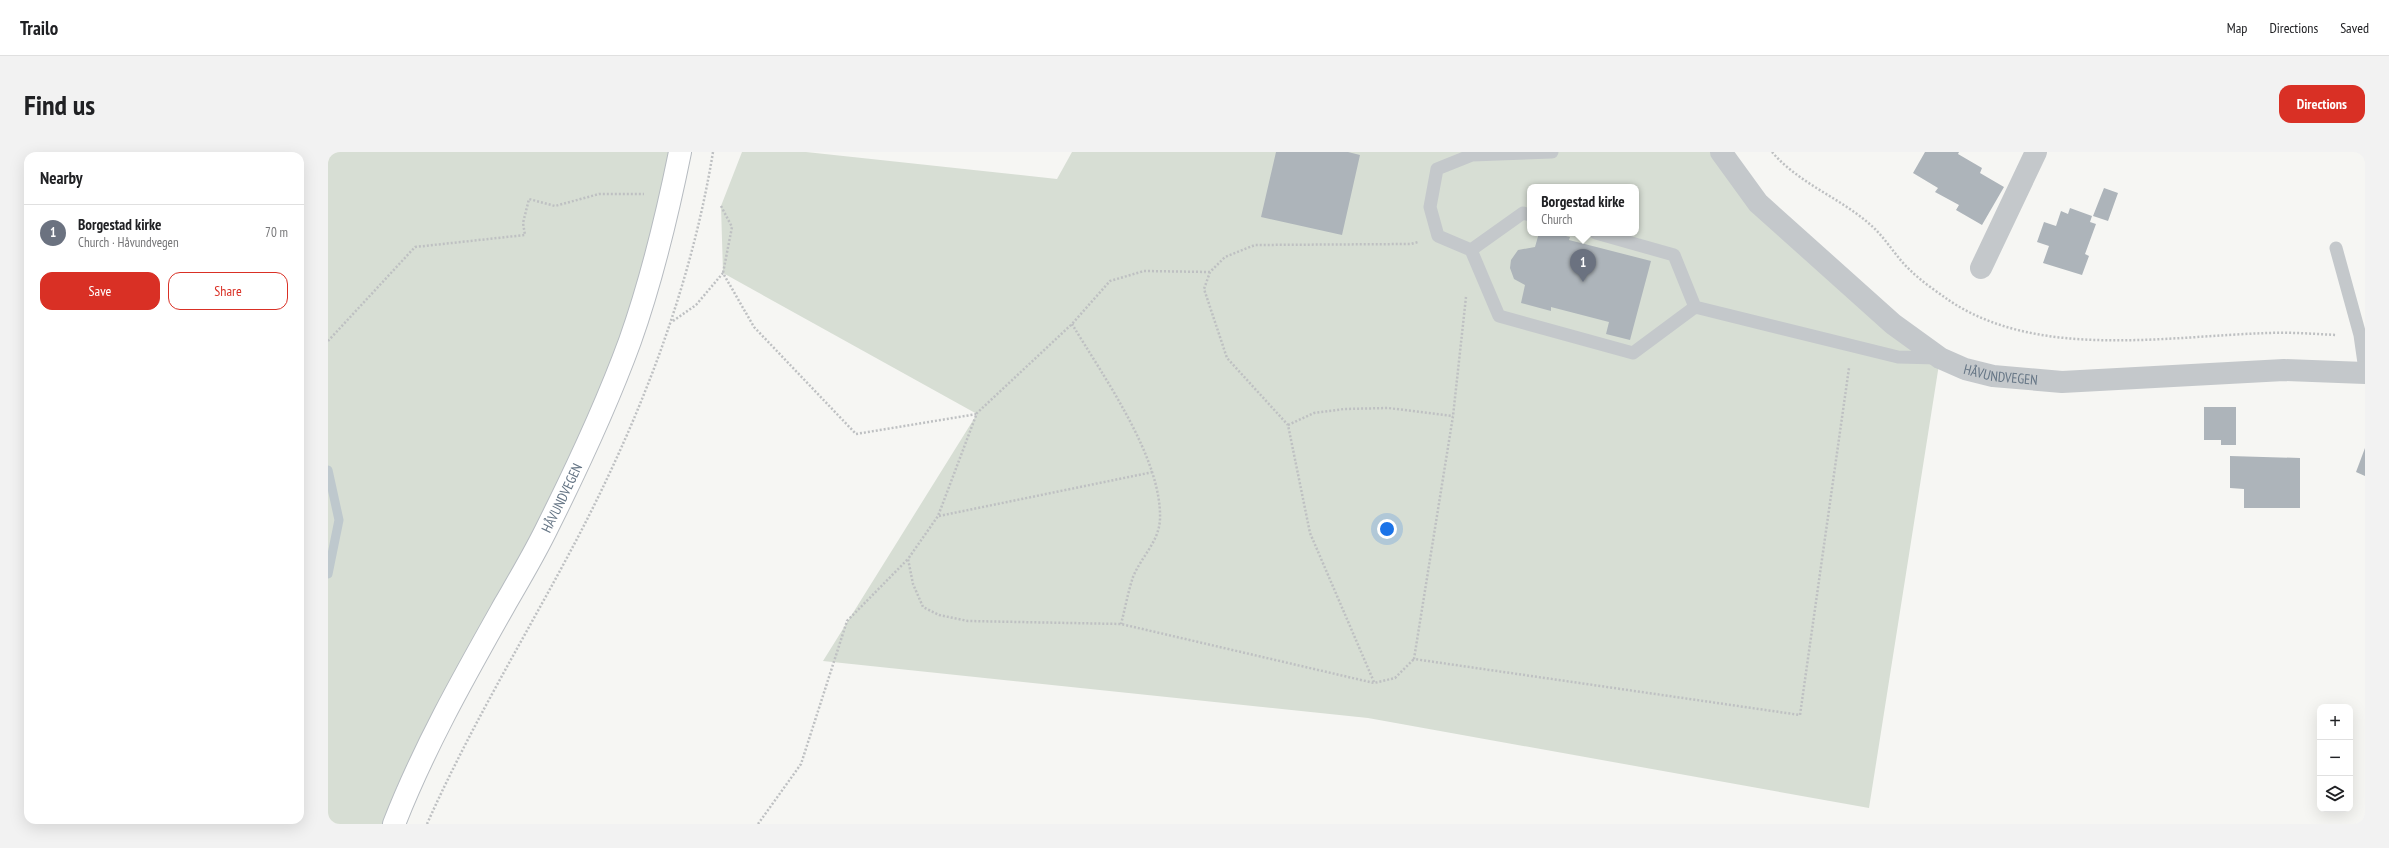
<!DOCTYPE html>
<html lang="en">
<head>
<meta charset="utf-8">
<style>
	:root { --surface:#fff; --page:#f2f2f2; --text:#202124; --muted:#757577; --line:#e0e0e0; --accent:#d93025 }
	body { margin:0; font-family:"PT Sans Narrow",sans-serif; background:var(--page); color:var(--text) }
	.controls { position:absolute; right:12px; bottom:12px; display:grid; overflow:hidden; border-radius:8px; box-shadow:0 4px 16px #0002 }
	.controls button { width:36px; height:36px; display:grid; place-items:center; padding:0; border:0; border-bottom:1px solid var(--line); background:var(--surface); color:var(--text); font:20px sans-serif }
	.you { position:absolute; left:1059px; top:377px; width:14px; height:14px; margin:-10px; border:3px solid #fff; border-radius:50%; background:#1a73e8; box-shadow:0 0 0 6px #1a73e833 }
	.badge { display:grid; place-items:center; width:26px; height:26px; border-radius:50%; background:var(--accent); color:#fff; font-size:13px; font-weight:700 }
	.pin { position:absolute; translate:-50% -33px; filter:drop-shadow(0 1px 2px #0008) }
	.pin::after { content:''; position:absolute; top:21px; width:14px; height:12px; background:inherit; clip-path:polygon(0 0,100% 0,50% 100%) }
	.popup { position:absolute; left:1199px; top:32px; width:112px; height:52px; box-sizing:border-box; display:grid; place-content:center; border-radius:8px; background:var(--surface); filter:drop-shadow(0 1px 3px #0005); font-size:13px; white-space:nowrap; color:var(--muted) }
	.popup b { font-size:15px; color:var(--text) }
	.popup::after { content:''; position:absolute; left:50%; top:100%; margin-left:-8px; border:8px solid transparent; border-top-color:var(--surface) }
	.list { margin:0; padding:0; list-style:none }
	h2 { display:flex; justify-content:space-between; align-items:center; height:52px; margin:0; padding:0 16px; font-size:17px }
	h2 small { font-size:13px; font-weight:400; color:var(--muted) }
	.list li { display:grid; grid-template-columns:26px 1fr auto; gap:12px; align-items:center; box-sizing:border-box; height:56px; padding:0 16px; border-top:1px solid var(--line) }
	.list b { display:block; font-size:15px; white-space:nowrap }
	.list p { margin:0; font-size:13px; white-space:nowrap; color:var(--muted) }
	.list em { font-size:13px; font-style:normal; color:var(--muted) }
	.actions { display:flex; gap:8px; padding:12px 16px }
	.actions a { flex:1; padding:9px 0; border:1px solid var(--accent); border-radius:12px; text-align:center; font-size:14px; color:var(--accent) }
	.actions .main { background:var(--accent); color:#fff }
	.icon { flex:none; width:22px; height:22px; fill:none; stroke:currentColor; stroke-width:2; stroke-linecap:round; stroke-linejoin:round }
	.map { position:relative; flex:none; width:2037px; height:672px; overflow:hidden; border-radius:12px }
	header { display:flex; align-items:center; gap:24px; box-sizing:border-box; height:56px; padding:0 20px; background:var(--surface); border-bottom:1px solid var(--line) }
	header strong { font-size:19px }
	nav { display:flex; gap:22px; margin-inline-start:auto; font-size:14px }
	.intro { display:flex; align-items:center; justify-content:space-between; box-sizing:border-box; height:96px; padding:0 24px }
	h1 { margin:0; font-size:28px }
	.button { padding:10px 18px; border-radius:12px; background:var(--accent); color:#fff; font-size:14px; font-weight:700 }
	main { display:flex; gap:24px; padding:0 24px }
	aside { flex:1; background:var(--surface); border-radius:12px; box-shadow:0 4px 16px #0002 }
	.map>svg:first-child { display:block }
</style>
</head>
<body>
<header>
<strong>Trailo</strong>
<nav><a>Map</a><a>Directions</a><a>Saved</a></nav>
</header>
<div class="intro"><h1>Find us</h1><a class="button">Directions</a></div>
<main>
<aside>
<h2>Nearby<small></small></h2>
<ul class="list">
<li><span class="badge" style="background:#6b7280">1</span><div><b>Borgestad kirke</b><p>Church · Håvundvegen</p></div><em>70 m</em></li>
</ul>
<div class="actions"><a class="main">Save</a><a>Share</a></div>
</aside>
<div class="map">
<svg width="2037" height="672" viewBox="0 0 2037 672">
	<rect width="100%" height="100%" fill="#f6f6f3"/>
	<path fill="#d7ded4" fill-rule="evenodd" d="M0 0H348L339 63 251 307 70 672H0Z
		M414 0H478L729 27 744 0H1393L1430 51 1612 206 1541 656 1040 566 495 509 649 262 395 121 393 54ZM1202 35H1308V81H1202Z"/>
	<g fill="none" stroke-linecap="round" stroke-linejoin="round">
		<path stroke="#bec8cd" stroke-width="9" d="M0 318 11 368 0 422"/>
	</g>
	<path fill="#adb4ba" d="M948 0H1020L1032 3 1014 83 933 65Z
		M1597 0H1631L1630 2 1654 16 1652 21 1676 35 1654 73 1628 58 1631 53 1607 40 1610 36 1585 21Z
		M1776 36 1790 41 1780 69 1765 64Z
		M1742 56 1764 64 1762 70 1768 72 1757 102 1761 104 1754 123 1715 111 1721 94 1709 90 1716 70 1728 74 1733 59 1740 62Z
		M1211 81H1225L1242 85 1241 88 1323 109 1302 188 1278 182 1281 170 1223 155V159L1193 151 1197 133 1186 127 1182 116 1183 108 1190 98 1207 95Z
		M1876 255H1908V293H1893V288H1876Z
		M2037 296V324L2028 320Z
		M1902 304 1972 306V356H1916V337L1902 336Z"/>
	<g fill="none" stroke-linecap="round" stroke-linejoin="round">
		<defs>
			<g id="secondary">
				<path id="s2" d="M66 672C96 595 137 523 177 452 192 426 207 401 220 374 250 314 279 252 302 189 324 127 339 64 352 0"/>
			</g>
		</defs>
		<use href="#secondary" stroke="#b6bbc0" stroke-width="24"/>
		<path stroke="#bec0c2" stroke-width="2.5" stroke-dasharray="2 2" stroke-linecap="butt" d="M1444 0C1472 33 1516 47 1547 77 1560 90 1569 106 1582 118 1593 129 1609 140 1622 149 1711 208 1840 184 1940 181 1963 180 1986 182 2009 183
			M393 54 404 75 395 121
			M882 120 816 119 782 129 744 172 649 261 610 364 580 407 585 432 595 455 611 463 640 469 793 472 1046 531 1067 526 1086 507
			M1138 145 1125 264 1086 507 1472 563 1521 216
			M345 169 368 153 395 121 426 175 528 282 649 262
			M744 172C775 224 834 306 832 367 831 390 813 405 805 425 800 440 797 457 793 472
			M0 189 87 95 197 83 195 71 201 47 227 54 271 42H316
			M960 273 986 261 1016 257 1060 256 1125 264
			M611 364 825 320
			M1046 530 982 381 960 273 899 206 876 137 882 120 897 105 927 93 1083 92 1090 90
			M99 672C143 573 200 480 250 385 313 264 363 135 385 0
			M430 672 473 612 519 469 580 407"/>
		<path stroke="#c4c8cb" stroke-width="13" d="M1224 0 1144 3 1109 17 1102 55 1110 84 1143 98 1171 164 1305 201 1367 155 1346 103 1268 81
			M2008 96 2032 183 2037 218
			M1143 98 1195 61 1202 63
			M1367 155 1570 205 1610 206"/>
		<g stroke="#c4c8cb" stroke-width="22">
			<path id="s1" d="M1393 0 1430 51 1565 172 1612 206 1637 217 1665 224 1734 230 1956 218 2037 221"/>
			<path d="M1653 116 1708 0"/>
		</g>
		<use href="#secondary" stroke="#fff" stroke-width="22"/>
	</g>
	<g text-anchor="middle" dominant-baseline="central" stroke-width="4" stroke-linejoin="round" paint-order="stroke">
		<g font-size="14" fill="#657585" stroke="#fff">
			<text stroke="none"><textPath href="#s1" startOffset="366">HÅVUNDVEGEN</textPath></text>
			<text stroke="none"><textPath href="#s2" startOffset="367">HÅVUNDVEGEN</textPath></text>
		</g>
	</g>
</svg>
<div class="controls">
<button>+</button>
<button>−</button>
<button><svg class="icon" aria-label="layers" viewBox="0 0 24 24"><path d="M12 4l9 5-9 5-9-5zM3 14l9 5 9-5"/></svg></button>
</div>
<div class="you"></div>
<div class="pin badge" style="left:1255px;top:130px;background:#6b7280">1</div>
<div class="popup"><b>Borgestad kirke</b>Church</div>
</div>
</main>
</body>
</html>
